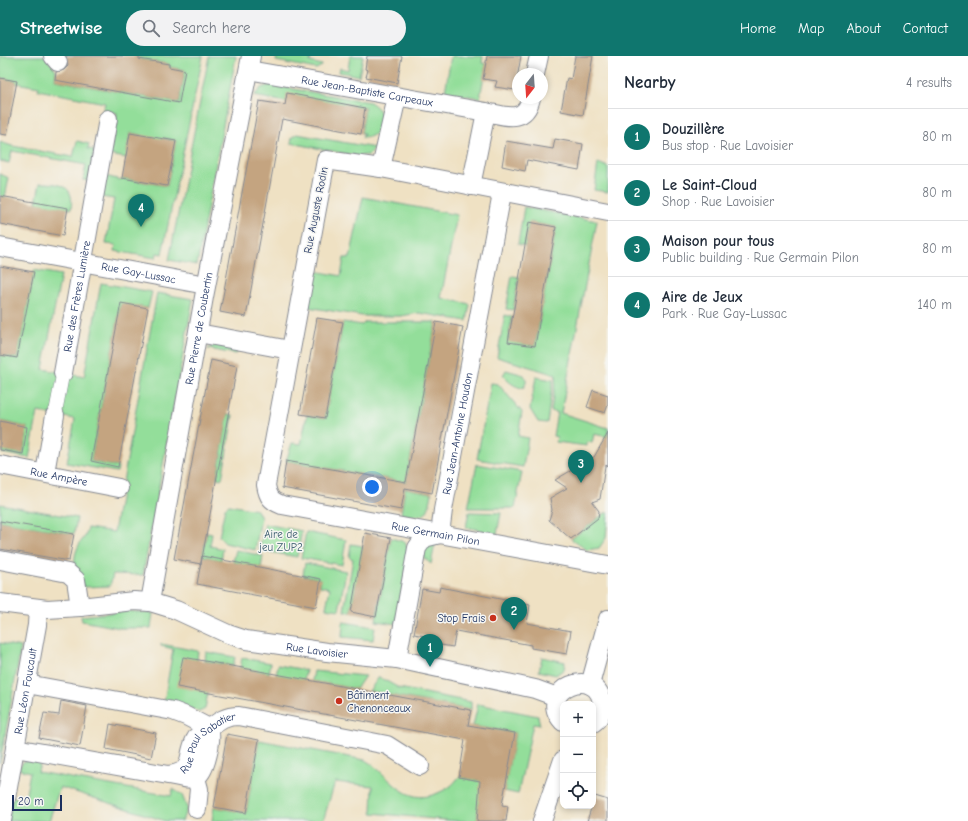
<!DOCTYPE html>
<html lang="en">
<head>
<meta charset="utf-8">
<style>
	:root { --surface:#fff; --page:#f2f2f3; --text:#1f2937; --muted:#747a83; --line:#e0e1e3; --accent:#0f766e }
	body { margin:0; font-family:"Comic Neue",sans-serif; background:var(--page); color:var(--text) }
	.controls { position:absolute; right:12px; bottom:12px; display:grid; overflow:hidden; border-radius:8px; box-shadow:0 2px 6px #0003 }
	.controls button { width:36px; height:36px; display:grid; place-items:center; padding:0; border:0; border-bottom:1px solid var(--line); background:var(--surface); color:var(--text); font:20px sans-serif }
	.compass { position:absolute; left:512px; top:12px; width:36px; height:36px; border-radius:50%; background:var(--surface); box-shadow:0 2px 6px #0003; rotate:197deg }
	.scale { position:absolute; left:12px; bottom:10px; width:50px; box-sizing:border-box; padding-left:4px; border:2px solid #1b2f5e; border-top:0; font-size:11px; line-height:14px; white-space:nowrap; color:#1b2f5e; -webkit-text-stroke:3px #f6f6f2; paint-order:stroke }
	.you { position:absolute; left:372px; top:431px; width:14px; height:14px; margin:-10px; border:3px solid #fff; border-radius:50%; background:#1a73e8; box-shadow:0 0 0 6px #1a73e833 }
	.badge { display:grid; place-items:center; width:26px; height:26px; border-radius:50%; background:var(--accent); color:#fff; font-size:13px; font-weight:700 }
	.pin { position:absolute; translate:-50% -33px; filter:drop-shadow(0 1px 2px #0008) }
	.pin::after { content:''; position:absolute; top:21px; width:14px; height:12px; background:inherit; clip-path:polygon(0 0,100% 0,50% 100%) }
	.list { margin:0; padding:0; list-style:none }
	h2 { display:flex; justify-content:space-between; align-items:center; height:52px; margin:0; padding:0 16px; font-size:17px }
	h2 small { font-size:13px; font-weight:400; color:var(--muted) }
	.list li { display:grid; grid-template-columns:26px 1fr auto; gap:12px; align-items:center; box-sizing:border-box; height:56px; padding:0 16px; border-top:1px solid var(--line) }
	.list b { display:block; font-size:15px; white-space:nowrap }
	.list p { margin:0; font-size:13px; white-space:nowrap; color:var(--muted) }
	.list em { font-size:13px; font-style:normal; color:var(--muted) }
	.icon { flex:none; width:22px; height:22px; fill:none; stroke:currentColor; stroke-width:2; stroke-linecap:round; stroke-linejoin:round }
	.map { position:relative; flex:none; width:608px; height:765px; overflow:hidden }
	header { display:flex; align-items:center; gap:24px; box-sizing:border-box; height:56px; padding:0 20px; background:var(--accent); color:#fff }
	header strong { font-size:19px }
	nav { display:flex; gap:22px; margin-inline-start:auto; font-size:14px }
	.search { width:280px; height:36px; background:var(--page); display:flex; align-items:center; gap:10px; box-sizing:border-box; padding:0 14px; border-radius:22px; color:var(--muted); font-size:15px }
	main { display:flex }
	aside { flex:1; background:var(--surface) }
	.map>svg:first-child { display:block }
</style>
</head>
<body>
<header>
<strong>Streetwise</strong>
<div class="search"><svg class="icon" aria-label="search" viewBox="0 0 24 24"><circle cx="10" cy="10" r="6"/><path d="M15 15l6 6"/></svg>Search here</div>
<nav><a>Home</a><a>Map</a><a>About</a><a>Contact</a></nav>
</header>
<main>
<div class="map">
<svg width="608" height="765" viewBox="0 0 608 765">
	<rect width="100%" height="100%" fill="#f6f6f2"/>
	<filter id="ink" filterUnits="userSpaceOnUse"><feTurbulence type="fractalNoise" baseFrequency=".025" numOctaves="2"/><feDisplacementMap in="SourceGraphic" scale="8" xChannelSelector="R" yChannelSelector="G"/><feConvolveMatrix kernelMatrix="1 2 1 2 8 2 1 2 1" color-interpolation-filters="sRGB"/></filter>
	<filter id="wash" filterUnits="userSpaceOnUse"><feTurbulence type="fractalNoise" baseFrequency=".012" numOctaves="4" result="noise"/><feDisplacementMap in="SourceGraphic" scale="16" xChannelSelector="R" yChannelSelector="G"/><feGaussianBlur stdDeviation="0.9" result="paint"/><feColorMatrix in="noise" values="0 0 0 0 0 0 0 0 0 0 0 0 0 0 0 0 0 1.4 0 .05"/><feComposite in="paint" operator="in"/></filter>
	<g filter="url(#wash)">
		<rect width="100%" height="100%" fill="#efe1c3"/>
		<path fill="#93de9a" stroke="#57867c" d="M0 0H45L56 14 55 24 179 47 185 14 169 11V8L139 3 138 0H203L162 198 157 197 156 202 115 195 116 189 106 188 114 143 101 141 105 120 121 124 122 122 167 130 176 85 163 82 162 87 141 83 142 79 130 77 126 102 110 99 117 57 103 54 105 47 38 34 39 31 16 27V25L0 22Z
			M209 0H236L197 209 169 204Z
			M277 0H311L310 6 322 9V10L316 13 276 5Z
			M350 0H363L359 20 339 16 340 12 348 14Z
			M451 0H483L482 7 486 8 480 42 445 36Z
			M270 29 370 46C373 48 377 51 379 54 388 68 377 82 362 82L364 78H361L365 52 287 38 286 46 254 40 261 32Z
			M297 78 375 92 369 99 358 100 291 87 292 82Z
			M77 85 89 88 88 93 94 94 89 125 83 124 86 109 12 95 9 107 0 105V86L12 90 73 101Z
			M598 107 608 111V136L594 134Z
			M0 118 9 122 5 141 0 140Z
			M40 127C60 127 75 129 71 153L36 147Z
			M363 141 457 159 441 242 470 248 467 265 419 257 401 260H362L308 251 315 215 341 220 344 202H350Z
			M524 151 597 165 561 357 608 372V381L594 378 592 387 587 386V390L556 386 557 381 553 380 557 356 551 355 556 319 497 301 505 259 512 261 508 285 535 290 556 171 529 166 525 190 518 188Z
			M34 214 61 219 43 313 84 321 101 227 152 236 148 252 121 248 91 405 118 411 117 416 67 407 75 363 38 356 29 402 2 397 3 394 23 398 27 371 0 365V299L17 302Z
			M512 220 519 221 513 254 506 253Z
			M157 237 193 243 143 519 113 518 110 530 84 531C77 516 70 506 79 489 83 481 85 484 88 472L114 476Z
			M343 266 362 269 365 266H436L406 426 286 405 292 387 301 388 307 359 325 362Z
			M214 289 240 294 235 298 208 293Z
			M506 314 524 319C527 324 527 327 523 332 516 332 507 325 503 319Z
			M536 321 553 324 547 367 538 366 530 353Z
			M491 327 498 328 522 356 518 380 528 382 523 411 477 403Z
			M228 358 233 359 222 423 217 422Z
			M477 408 522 416 515 452H468Z
			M405 432 432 437C428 462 425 462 401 458Z
			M0 448 77 462 74 478 0 465Z
			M229 449 257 454 261 462 255 494 225 487 219 481 225 452Z
			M469 456 501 457 497 478 466 471Z
			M605 457H608L606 482 599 492 587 494 571 483Z
			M265 468 302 475 297 501 259 494Z
			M306 476 346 484 342 509 301 502Z
			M207 477 212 478 210 490 223 493 221 504 202 500Z
			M391 482 405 486 409 497 396 568 376 565Z
			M436 483 431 508 422 500 426 486Z
			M351 488 363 490 351 556 344 555 353 503 349 501Z
			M236 494 263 500 261 512 233 506Z
			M305 507 346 515 339 554 326 552 330 532 320 530 321 523 303 519Z
			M128 555 153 557 151 572H120L82 565 81 560Z
			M343 566 375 571 373 584 342 581Z
			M0 587 21 591 0 707Z
			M161 588 198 595 197 604 208 636 205 653 199 656 183 649 164 646 173 593 161 590Z
			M206 596 235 601 233 610 205 605Z
			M542 601 565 606 564 613 556 619 539 615Z
			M242 602 271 607 269 617 240 612Z
			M278 609 306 614 304 624 276 619Z
			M314 615 365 620 356 633 312 625Z
			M379 621 399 632 471 646V654L369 635Z
			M478 648 538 660 540 669 533 668 518 738 504 735 515 677 473 670Z
			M259 684 365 704C390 718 403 752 438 737 449 732 452 730 459 721L482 725 477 765H456L372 757 373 730 335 726 323 765H212L214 751 246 757Z
			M31 702 41 703 38 716 171 740 173 733 182 739 187 752 182 765H165L60 731 49 765H8L12 741 25 743 30 716 18 713 23 706Z"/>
		<g id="blocks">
			<path fill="#c4a480" d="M66 0H139V3L169 8V11L185 14 179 47 55 24 56 16 64 14 68 10Z
				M367 0H402L397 27 366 21 368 14 365 13Z
				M487 0H521L515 34 495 31 497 25 483 23Z
				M575 0H593L583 59 561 55 567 22 571 23Z
				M0 22 17 25 7 79 0 78Z
				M287 37 365 52 361 78 282 63 246 261 220 256 259 45 285 49Z
				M130 77 176 85 167 130 122 122Z
				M555 83 583 88 579 114 527 104 525 115 502 110 506 85 553 93Z
				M0 140 68 152 63 180 0 168Z
				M529 166 556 171 535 290 508 286Z
				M0 210 34 216 17 302 0 299Z
				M121 247 148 252 118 411 91 405Z
				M317 262 343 266 325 362 300 358Z
				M436 266 463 271 432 437 405 432 401 454 282 432 286 405 406 426Z
				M211 304 237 310 201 508 174 503Z
				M593 334 608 339V349L605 357 587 351Z
				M0 365 27 371 23 398 0 394Z
				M608 377V409L605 410 600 443 592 446 599 455 598 462 571 483 549 464 552 454 550 442 567 432 555 424 594 401Z
				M0 465 74 478 69 505 0 493Z
				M365 477 391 482 376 561 351 556Z
				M202 500 321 523 316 551 197 528Z
				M440 531 530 549 527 567 571 575 567 598 531 592V589L456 575 453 591 429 587 430 581 414 578 422 533 439 536Z
				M183 601 471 654 468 669 515 677 502 749 508 750 506 765H477L480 725 459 721 465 684 177 631Z
				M61 645 87 650 80 690 39 682 44 657 59 659Z
				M110 668 156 677 151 702 106 693Z
				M227 678 259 684 246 757 214 751Z
				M595 740 608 744V765H587Z"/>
		</g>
	</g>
	<g filter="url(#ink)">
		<use href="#blocks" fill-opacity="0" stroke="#858890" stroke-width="1"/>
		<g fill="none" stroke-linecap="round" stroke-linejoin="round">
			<defs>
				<path id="pedestrian" d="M55 359 63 317"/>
				<g id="minor">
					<path d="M53 0 58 6"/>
					<path id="s1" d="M249 14 486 56"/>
					<path d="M535 18 539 0"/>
					<path d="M381 112 397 41"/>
					<path d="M471 130 486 56C506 60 525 68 531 42"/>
					<path id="s2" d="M608 156 381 112 326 104 266 429C268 441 271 445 282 449L608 509"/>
					<path id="s3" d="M0 191 206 229"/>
					<path d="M198 277 290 294"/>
					<path id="s4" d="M63 317 108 63"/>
					<path id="s5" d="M0 409 119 432"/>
					<path d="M45 417 55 359"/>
					<path id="s6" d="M440 478 443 454 502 137"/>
					<path d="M0 504 68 517 76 524 80 551"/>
					<path id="s7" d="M150 546 204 241 251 0"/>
					<path id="s8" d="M0 547 47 553 80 551 134 545 150 546 176 554 228 578 246 584 327 596 397 603 535 633 557 641"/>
					<path d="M397 603 417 492 424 482 440 478"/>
					<path d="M27 628 173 655 186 660 209 672C213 681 206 717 196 721 189 725 177 720 169 719"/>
					<path d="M590 629 608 563"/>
					<path d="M563 666C533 633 600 607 602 649 602 656 599 663 593 667"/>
					<path id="s9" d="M15 692 168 719C195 716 186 702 195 684 198 677 203 676 209 673 219 665 225 660 239 660L387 689 420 710"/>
					<path d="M196 722 199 733 197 753"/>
					<path id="s10" d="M2 765 37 569 38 552"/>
					<path d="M542 765 563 704"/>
				</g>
			</defs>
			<use href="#pedestrian" stroke="#858890" stroke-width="14"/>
			<use href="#minor" stroke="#858890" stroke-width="20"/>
			<use href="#pedestrian" stroke="#fff" stroke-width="13"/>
			<use href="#minor" stroke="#fff" stroke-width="18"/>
		</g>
	</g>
	<g fill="#c8321e" stroke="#f6f6f2" stroke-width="1.5">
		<circle cx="493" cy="562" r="4"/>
		<circle cx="339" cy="645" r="4"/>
	</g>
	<g text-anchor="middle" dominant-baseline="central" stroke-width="3" stroke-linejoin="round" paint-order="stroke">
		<g font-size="11" fill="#1b2f5e" stroke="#f6f6f2">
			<text stroke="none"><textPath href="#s1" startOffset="120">Rue Jean-Baptiste Carpeaux</textPath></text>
			<text transform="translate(316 154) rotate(-79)">Rue Auguste Rodin</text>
			<text stroke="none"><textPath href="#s3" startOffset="141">Rue Gay-Lussac</textPath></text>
			<text stroke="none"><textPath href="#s4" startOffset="78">Rue des Frères Lumière</textPath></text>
			<text stroke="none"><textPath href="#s7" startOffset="278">Rue Pierre de Coubertin</textPath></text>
			<text stroke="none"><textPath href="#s6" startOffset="102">Rue Jean-Antoine Houdon</textPath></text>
			<text stroke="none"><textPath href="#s5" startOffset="60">Rue Ampère</textPath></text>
			<text stroke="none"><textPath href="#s2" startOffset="801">Rue Germain Pilon</textPath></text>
			<text stroke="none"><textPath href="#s8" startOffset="326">Rue Lavoisier</textPath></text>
			<text stroke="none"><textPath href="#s10" startOffset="132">Rue Léon Foucault</textPath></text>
			<text stroke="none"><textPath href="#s9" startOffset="211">Rue Paul Sabatier</textPath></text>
		</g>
		<g font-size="11" fill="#395b6d" stroke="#f6f6f2">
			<text x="281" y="478">Aire de<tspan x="281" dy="13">jeu ZUP2</tspan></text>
		</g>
		<g font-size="11" fill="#1b2f5e" stroke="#f6f6f2" text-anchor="end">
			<text x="485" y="562">Stop Frais</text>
			<text x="347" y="639" text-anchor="start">Bâtiment<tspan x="347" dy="13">Chenonceaux</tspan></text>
		</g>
	</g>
</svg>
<div class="controls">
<button>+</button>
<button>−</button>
<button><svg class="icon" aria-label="locate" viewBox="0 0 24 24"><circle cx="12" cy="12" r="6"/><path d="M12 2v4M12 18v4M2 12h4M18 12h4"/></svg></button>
</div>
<svg class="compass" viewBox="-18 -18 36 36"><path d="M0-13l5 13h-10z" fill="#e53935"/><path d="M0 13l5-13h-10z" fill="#747a83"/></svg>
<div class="scale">20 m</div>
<div class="you"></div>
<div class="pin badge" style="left:430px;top:611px">1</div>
<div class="pin badge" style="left:514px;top:574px">2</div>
<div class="pin badge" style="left:581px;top:427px">3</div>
<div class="pin badge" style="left:141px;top:171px">4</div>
</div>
<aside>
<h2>Nearby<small>4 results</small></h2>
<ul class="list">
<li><span class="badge">1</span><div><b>Douzillère</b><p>Bus stop · Rue Lavoisier</p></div><em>80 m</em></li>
<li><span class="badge">2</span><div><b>Le Saint-Cloud</b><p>Shop · Rue Lavoisier</p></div><em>80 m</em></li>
<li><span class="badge">3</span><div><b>Maison pour tous</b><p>Public building · Rue Germain Pilon</p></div><em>80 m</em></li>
<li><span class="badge">4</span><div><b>Aire de Jeux</b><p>Park · Rue Gay-Lussac</p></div><em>140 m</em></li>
</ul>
</aside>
</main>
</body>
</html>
